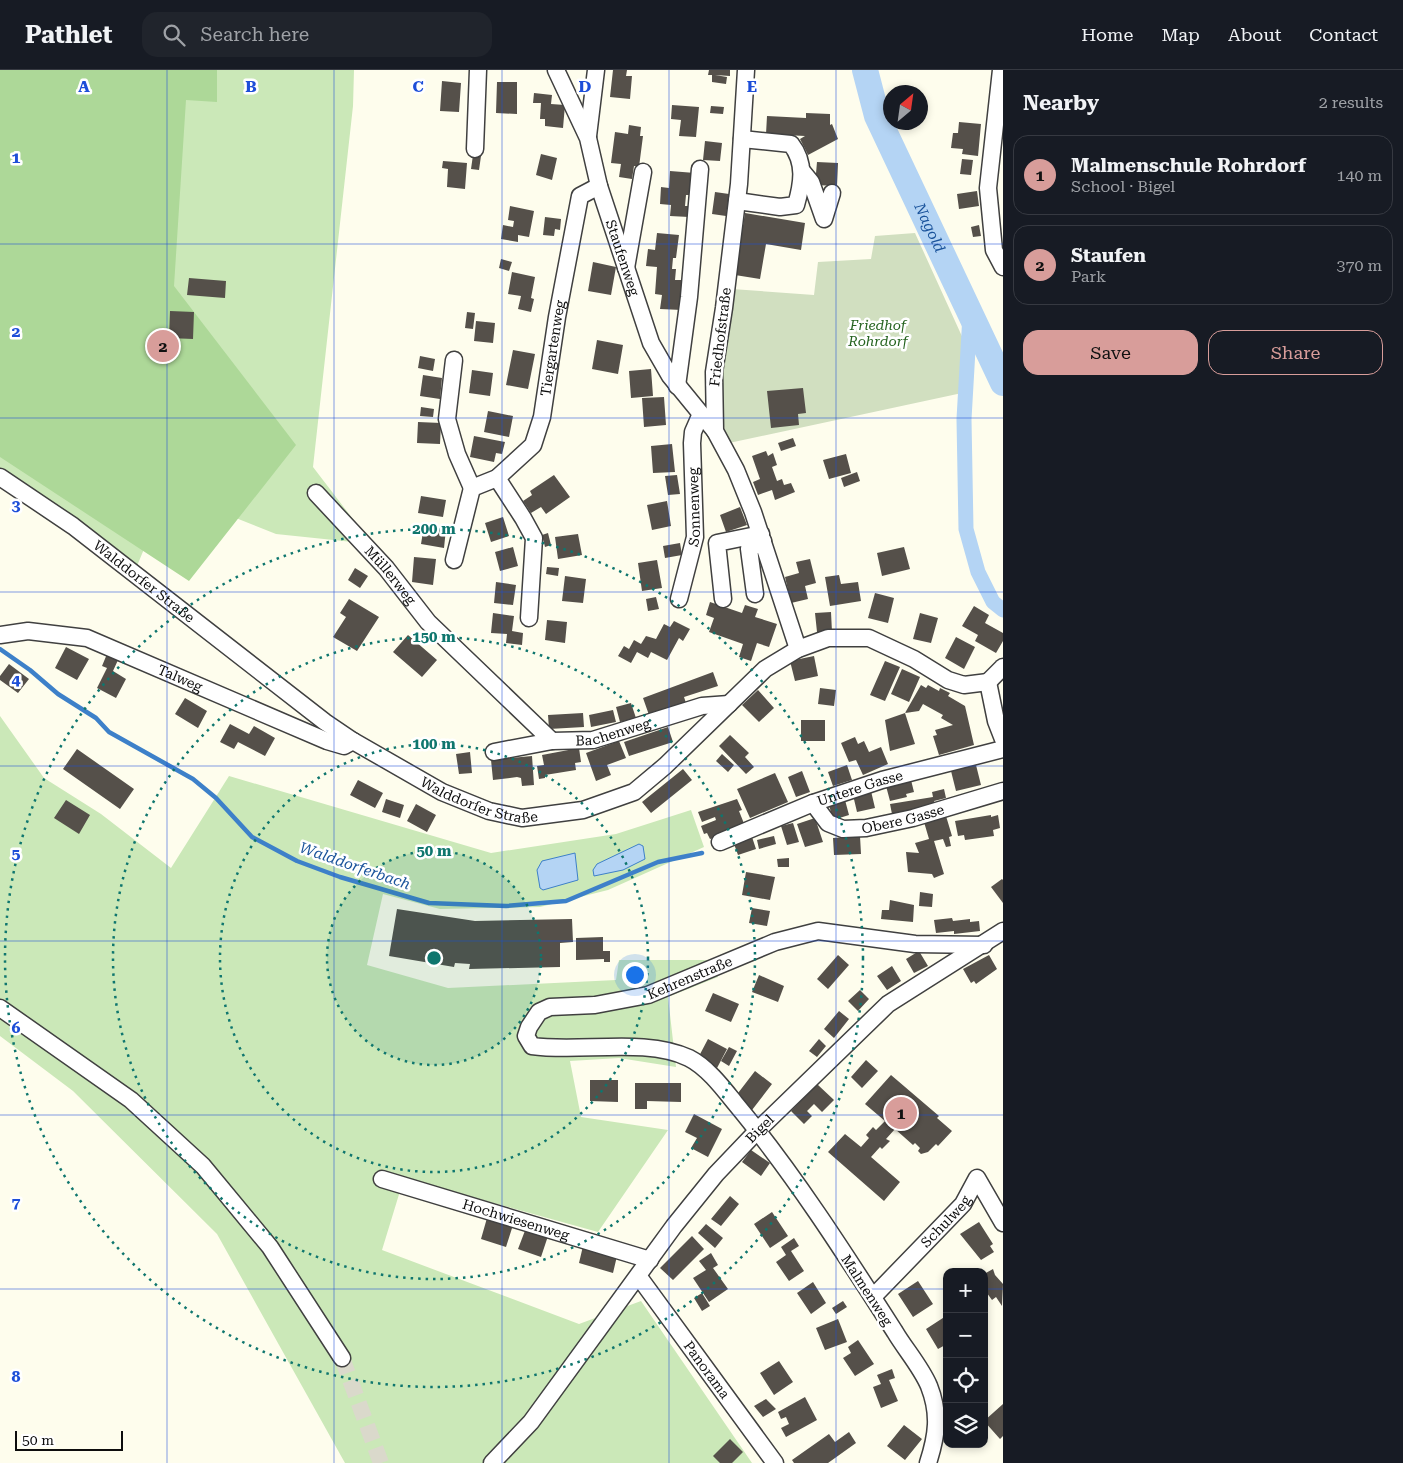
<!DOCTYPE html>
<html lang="en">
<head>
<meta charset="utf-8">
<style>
	:root { --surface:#171b24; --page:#20242c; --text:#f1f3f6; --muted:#9ea1a6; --line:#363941; --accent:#d89d9a }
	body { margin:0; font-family:"Roboto Serif",serif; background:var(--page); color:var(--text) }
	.controls { position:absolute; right:15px; bottom:15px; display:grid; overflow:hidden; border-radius:10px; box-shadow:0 2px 8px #0003 }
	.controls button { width:45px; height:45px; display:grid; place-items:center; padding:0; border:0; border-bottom:1px solid var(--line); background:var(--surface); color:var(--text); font:25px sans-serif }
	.compass { position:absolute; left:883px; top:15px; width:45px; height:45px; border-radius:50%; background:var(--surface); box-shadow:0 2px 8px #0003; rotate:29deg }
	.scale { position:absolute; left:15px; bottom:12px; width:108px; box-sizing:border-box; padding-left:5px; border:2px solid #0d0d0d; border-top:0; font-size:14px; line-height:18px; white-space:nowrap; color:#0d0d0d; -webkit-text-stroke:4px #fff; paint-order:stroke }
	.you { position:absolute; left:634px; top:904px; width:18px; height:18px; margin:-12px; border:4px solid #fff; border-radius:50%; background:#1a73e8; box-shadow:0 0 0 8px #1a73e833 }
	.badge { display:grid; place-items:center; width:32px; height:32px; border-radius:50%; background:var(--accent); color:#111; font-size:16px; font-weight:700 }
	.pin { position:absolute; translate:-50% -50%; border:2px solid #fff; box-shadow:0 1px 5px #0006 }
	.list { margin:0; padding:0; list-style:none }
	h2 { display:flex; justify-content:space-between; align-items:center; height:65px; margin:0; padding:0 20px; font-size:21px }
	h2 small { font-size:16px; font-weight:400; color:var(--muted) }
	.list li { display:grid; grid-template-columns:32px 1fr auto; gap:15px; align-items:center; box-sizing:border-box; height:80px; margin:0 10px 10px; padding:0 10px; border:1px solid var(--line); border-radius:15px }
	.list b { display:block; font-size:19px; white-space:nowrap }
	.list p { margin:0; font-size:16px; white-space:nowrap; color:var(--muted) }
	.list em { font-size:16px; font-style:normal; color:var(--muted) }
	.actions { display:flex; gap:10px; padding:15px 20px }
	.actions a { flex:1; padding:11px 0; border:1px solid var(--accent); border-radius:15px; text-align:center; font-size:18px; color:var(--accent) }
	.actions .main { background:var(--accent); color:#111 }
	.icon { flex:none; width:28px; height:28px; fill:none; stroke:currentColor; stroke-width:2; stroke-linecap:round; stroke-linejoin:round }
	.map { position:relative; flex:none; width:1003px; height:1393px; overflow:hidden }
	header { display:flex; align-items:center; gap:30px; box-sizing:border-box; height:70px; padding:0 25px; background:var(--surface); border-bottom:1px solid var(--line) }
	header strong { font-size:24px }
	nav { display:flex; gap:28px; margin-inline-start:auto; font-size:18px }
	.search { width:350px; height:45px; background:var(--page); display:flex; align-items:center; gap:12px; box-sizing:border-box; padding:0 18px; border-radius:15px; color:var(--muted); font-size:19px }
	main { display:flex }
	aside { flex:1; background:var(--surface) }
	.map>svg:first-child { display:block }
</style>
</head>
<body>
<header>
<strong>Pathlet</strong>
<div class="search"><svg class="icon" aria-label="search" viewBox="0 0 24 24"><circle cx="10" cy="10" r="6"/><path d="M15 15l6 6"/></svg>Search here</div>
<nav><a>Home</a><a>Map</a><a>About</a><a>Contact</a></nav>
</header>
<main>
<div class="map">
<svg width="1003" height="1393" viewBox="0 0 1003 1393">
	<rect width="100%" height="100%" fill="#fefded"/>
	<path fill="#cbe8b8" d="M0 0H354L353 36 313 397 372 474 276 464 168 421 137 496 0 400Z
		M0 646 44 708 101 744 171 798 229 706 491 783 616 764 691 740 704 777 608 820 540 837 440 839 383 824 367 895 448 918 616 910 619 890H713L718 907 668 927 676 997 619 988 570 991 581 1047 668 1060 598 1162 404 1108 382 1180 579 1254 641 1231 752 1393H345L217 1164 73 1021 0 966Z"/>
	<path fill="#add898" d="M0 0H217V32L186 30 174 216 296 375 189 511 0 387Z"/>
	<path fill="#d1dfc0" d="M915 163 965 273 962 323 729 373 717 334 732 219 814 225 818 192 871 189 875 166Z"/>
	<path fill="#b4d4f4" stroke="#3d80c9" d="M639 774 643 776 645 789 623 800 594 806 593 800 597 794Z
		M575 783 578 810 543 820 540 818 537 800 542 791Z"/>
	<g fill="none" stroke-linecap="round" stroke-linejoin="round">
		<path stroke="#3d80c9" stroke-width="4.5" d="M0 579 30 600 58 624 96 648 109 662 193 709 216 728 252 767 297 791 340 807 429 833 506 836 566 831 658 792 702 783"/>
		<path stroke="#b4d4f4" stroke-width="15" d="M970 245 964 349 966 459 978 502 993 532 1003 540"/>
		<path stroke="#b4d4f4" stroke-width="26" id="s1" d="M865 0 877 46 1003 313"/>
	</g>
	<path fill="#55504a" d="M613 0H627L626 6H632L630 29 610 27Z
		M709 0H730V6L715 5 727 7 726 14 712 12V5H708Z
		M442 11 461 13 459 42 440 41Z
		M497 12H517V44L496 43Z
		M534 23 552 25 551 34 565 35 563 58 545 56V49H540L541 33H533Z
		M672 35 699 37 696 67 679 66 681 50 671 49Z
		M711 36 724 37 723 44 710 43Z
		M806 43 830 44V55L832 54 838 69 808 85 800 69 805 66 766 64 767 46 806 48Z
		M959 52 981 54 978 86 962 84 963 79 951 78 953 63H958Z
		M629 55 641 57 640 66H643L639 97 634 96 632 109 619 107 621 94 611 93 615 62 628 64Z
		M705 71 722 73 720 91 703 90Z
		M541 84 557 88 552 110 536 105Z
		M473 85 481 86 479 100 471 99Z
		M962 89 973 90 971 105 960 104Z
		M443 91 467 93 465 119 447 117 448 99 442 98Z
		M817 92 838 93 837 116 815 115Z
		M670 101 695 103 691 125H686L685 136H690L689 147 670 146 671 135 660 134 661 117 669 118Z
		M977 121 979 136 959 139 957 124Z
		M715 122 729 124 726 146 712 144Z
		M510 136 534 141 529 167 518 165V172L501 169 503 155 513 157 514 151 508 150Z
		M745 143 805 153 801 180 766 174 760 209 735 205Z
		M545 147 561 149 560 160 555 159 554 166 543 165Z
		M979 155 981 166 973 167 971 157Z
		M657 163 679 165 676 188H673L672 199H676L675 210H682V240L660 239 662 225 655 224 657 197 646 196 648 179 655 180Z
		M501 189 512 192 509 201 499 198Z
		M593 192 616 197 611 225 588 221Z
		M512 202 535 207 531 228 534 229 531 242 518 239 521 226 508 224Z
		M189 208 226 211 225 228 187 225Z
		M170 241 194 242 193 269 169 268Z
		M467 242 475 243 473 259 465 258Z
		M476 251 495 253 493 273 474 271Z
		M597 270 623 275 618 304 592 299Z
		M513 280 535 284 528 319 506 315Z
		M420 286 435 289 433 301 418 298Z
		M651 299 653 326 631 328 629 301Z
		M472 300 493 303 490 326 469 323Z
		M423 305 442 308 440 329 420 326Z
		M803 318 806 343 798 344 799 355 771 358 767 321Z
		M664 327 666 355 644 357 642 328Z
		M421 337 434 339 433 347 420 346Z
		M488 341 513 346 509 367 484 362Z
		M418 352 441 353 440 374 417 373Z
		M474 366 505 372 502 384 496 383 494 392 470 387Z
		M793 368 796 376 781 381 778 373Z
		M672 374 675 402 653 403 651 376Z
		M766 381 768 386 773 383 777 395 772 397 777 411 782 409 784 415 791 413 795 422 775 430 772 420 758 425 753 412 760 409 752 386Z
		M846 384 851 403 829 409 823 390Z
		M857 402 860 411 844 417 841 408Z
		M554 405 570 427 546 444 541 437 531 443 523 431 532 425 530 421Z
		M677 405 680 424 668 425 665 406Z
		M421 426 446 430 443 447 418 443Z
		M667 431 671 456 652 460 647 435Z
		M740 437 747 455 726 462 720 445Z
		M503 447 509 466 491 472 485 453Z
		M424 456 446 459 444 478 421 474Z
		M548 463 551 475 545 477 542 465Z
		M578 464 582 485 558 489 555 467Z
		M680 473 682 485 665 488 663 476Z
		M513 477 518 496 500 501 495 482Z
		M904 477 910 499 882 506 877 483Z
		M414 487 436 489 433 515 412 512Z
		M810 489 816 513 805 516 808 529 791 533 785 507 799 503 796 492Z
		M657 490 662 518 642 521 638 493Z
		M547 497 559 498 558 506 546 504Z
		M355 498 368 506 360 518 348 510Z
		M839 505 841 514 858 512 861 531 830 536 825 507Z
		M565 506 586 509 583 533 562 531Z
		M496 512 516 515 513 535 494 533Z
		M875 523 894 528 888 553 868 548Z
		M656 527 659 539 648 541 646 529Z
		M349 529 379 547 357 581 333 567 346 547 340 543Z
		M710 532 742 543 745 535 758 539 755 547 777 554 769 577 757 573 751 591 739 587 743 574 709 562 714 548 706 545Z
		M974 536 989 545 985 553 1003 563V571L996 583 975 571 978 565 962 556Z
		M831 542 832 562H817L815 543Z
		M493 543 514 546 512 561 523 563 522 575 506 573 507 564 491 563Z
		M920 543 938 548 931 573 913 569Z
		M547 550 567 552 565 573 545 570Z
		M674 551 690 559 683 571 679 568 667 590 651 582 648 588 637 582 631 593 618 586 624 576 629 579 634 570 641 574 646 566 656 569 664 554 670 557Z
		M408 565 437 590 422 607 393 582Z
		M956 567 975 577 964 599 945 588Z
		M66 577 89 589 77 610 55 598Z
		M107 584 118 590 113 601 126 609 116 628 97 618 107 598 102 596Z
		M814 586 818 606 795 611 790 591Z
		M885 591 900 597 885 631 870 625Z
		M9 594 29 609 18 623 0 610V606Z
		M902 599 920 607 909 632 891 624Z
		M713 602 718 616 684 627 686 633 649 645 643 628Z
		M921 615 926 618 928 615 939 621 940 618 950 623 948 626 965 636 974 675 939 685 933 666 937 665 935 660 953 655 941 648 943 645 923 634 919 641 905 643Z
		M820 618 836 620 834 636 818 634Z
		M758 620 774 638 759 652 742 635Z
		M185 628 207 641 198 658 175 644Z
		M631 633 636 648 620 652 616 637Z
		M613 640 616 652 591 657 589 645Z
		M583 643 584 657 549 659 548 645Z
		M905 643 915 674 890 681 885 650Z
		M801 650H825V671H801Z
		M230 654 249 664 254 656 275 668 265 686 238 672 234 679 220 672Z
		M668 657 673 672 629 686 624 672Z
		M730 665 749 683 745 687 754 697 746 704 719 676Z
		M855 667 858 674 864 671 869 682 881 677 888 694 863 705 856 690 849 692 841 673Z
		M619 671 626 688 607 695 611 705 596 711 586 683Z
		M579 678 581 692 575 693 576 700 545 705V708L539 709 537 696 544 695 542 685Z
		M77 679 134 719 120 739 63 699Z
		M470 682 472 703 459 704 456 684Z
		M722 684 734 695 728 702 716 691Z
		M532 686 534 715 522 716 521 708 517 707 493 710 491 690Z
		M847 695 852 710 833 716 828 702Z
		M976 695 981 715 956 721 951 701Z
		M683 699 692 710 651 743 642 732Z
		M802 701 810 722 796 727 788 707Z
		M775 703 788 732 750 748 737 719Z
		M358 710 383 723 375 738 350 725Z
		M911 710 914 722 906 724 907 727 890 731 886 716Z
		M944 719 946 728 934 731 935 734 892 744 890 734 933 727 932 722Z
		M871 721 875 738 857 742 853 725Z
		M386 729 404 735 400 748 382 742Z
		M737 729 742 740 739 741 745 756 710 769 707 763 704 764 701 756 716 750 715 747 702 752 698 742Z
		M66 730 90 745 79 764 54 748Z
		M845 730 849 745 833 750 829 735Z
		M416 734 436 745 427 762 407 751Z
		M991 745V747L998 745 1000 758 993 760 994 766 965 770 964 765 958 766 955 751Z
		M946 746 952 766 949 767 951 776 946 777 943 769 934 771 944 804 934 808 932 804 908 802 906 782 919 783 915 773 929 769 924 752Z
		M815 748 823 772 805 777 797 754Z
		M793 753 799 772 787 775 781 756Z
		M774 766 776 774 759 779 757 770Z
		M860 766 861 784 834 785 833 768Z
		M752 767 756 779 738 785 734 774Z
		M789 788V797H778L777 789Z
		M746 802 775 807 770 830 742 825Z
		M1002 809 1003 810V833L991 817Z
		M920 822 933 824 932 837 919 836Z
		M890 830 914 835 913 852 881 849 882 840H889Z
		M752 838 770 841 767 856 749 853Z
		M397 839 475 851 572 849 573 872 560 873V897L469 899 470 894 455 893 454 897 389 886Z
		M952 848 953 851 970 849V852L979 851 980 861 954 864V861L936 863 934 850Z
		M603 867V881H610V892H604V889L576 890V868Z
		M919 881 928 896 914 903 906 889Z
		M838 885 849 895 828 919 817 909Z
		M989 885 997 899 976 914 974 911 971 913 963 899Z
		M892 896 901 911 887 920 877 906Z
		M759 905 784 916 778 932 752 922Z
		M860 920 869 929 858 941 848 931Z
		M713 923 739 934 731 952 705 941Z
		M839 941 849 949 834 968 824 959Z
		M708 969 727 979 717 998 698 988Z
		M819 969 826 976 817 987 809 981Z
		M729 977 737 981 729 996 721 991Z
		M866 990 878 1001 862 1018 851 1007Z
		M755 1001 772 1014 752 1040 735 1027Z
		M891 1005 939 1046 937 1048 952 1061 938 1076 936 1074 928 1082 921 1084 918 1081 920 1078 915 1073 913 1075 895 1059 886 1069 890 1071 882 1079 880 1077 871 1087 900 1112 884 1131 828 1082 845 1064 861 1077 869 1068 866 1065 873 1057 876 1060 885 1051 865 1034Z
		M590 1010H618V1032L590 1031Z
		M635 1013H681V1032L647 1031V1039H635Z
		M817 1014 834 1030 822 1042 814 1034 807 1041 812 1046 804 1054 791 1041Z
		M694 1044 722 1059 708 1087 691 1078 697 1068 685 1062Z
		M751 1080 770 1093 761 1106 742 1092Z
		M730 1126 739 1134 721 1156 711 1149Z
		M772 1142 788 1166 770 1178 754 1154Z
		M487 1148 513 1155 506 1177 481 1169Z
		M979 1152 993 1174 990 1176 994 1182 981 1190 960 1164Z
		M706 1154 723 1168 715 1178 698 1163Z
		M526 1158 548 1166 541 1187 518 1179Z
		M692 1166 704 1179 673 1210 660 1198Z
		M794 1168 799 1176 791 1181 804 1201 789 1211 776 1192 786 1185 781 1177Z
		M583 1176 617 1186 613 1203 579 1193Z
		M711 1183 718 1195 713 1198 728 1219 709 1232 693 1208 706 1200 699 1191Z
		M993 1199 995 1205 1003 1214 1002 1236 996 1227 992 1230 984 1219V1204Z
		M918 1211 933 1234 913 1247 898 1224Z
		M813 1212 826 1233 811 1244 797 1223Z
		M702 1223 710 1236 702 1241 694 1228Z
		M843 1231 847 1237 836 1244 832 1238Z
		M946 1246 947 1274 938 1279 926 1259Z
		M838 1249 847 1272 825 1280 816 1258Z
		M858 1270 874 1294 855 1306 843 1288 851 1283 848 1277Z
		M779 1291 793 1312 774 1325 760 1303Z
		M892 1299 895 1308 889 1310 898 1331 881 1338 873 1317 881 1314 877 1305Z
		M805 1327 817 1350 786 1367 781 1358 789 1354 786 1347 781 1349 778 1342Z
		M766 1329 776 1339 763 1347 754 1336Z
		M1003 1334V1366L1000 1369 984 1351Z
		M904 1355 922 1369 905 1390 887 1376Z
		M849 1362 856 1373 828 1393H794L792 1390 829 1364 835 1372Z
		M730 1369 743 1382 732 1393H720L713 1386Z"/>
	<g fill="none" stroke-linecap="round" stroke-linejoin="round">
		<path stroke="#dad9cb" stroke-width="16" stroke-dasharray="16 8" stroke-linecap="butt" d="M342 1288 381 1393"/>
		<defs>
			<g id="minor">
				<path id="s2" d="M556 0 588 68 599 116 651 273 670 306 715 361"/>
				<path d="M746 0 739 114 724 238 714 302 715 361 736 400 753 442 798 579"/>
				<path d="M1001 0 988 118 994 180 1003 197"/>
				<path d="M588 66 596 0"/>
				<path d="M475 79 478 0"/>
				<path d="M802 101 811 112 824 149 832 123"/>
				<path d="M737 131 780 137 796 135C802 114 806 93 791 74L742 69"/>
				<path d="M626 198 643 102"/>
				<path d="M454 290 447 349 457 384 472 418"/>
				<path d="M677 316 689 227 700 99"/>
				<path id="s3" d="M0 407 73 456 325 652 353 671 442 722 489 741 522 748 583 740 634 722 665 696 765 599 798 579 828 568H869L914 589 948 610 964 615 988 612"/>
				<path d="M497 408 523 448 534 468 529 548"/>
				<path id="s4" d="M472 418 497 408 533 375 542 347 557 247 580 126 599 116"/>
				<path id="s5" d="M316 423 386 498 428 552 552 671"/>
				<path d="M454 490 472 418"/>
				<path d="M755 524 749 479 763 471"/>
				<path id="s6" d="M679 529 695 467 692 373 693 362 700 346"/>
				<path d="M723 529 717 473 761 464"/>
				<path id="s7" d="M0 565 28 561 87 568 327 671 344 676 353 671"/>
				<path d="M988 612 996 651 1003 669"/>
				<path d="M988 612 1003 597"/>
				<path id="s8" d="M494 682 552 671 593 670 702 636 729 634"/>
				<path id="s9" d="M813 733 828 753 843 759 866 758 913 748 1003 721"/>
				<path id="s10" d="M720 772 813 733 882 710 1003 679"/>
				<path d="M0 938 131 1030 203 1096 270 1177 342 1288"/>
				<path id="s11" d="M382 1109 650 1190"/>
				<path id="s12" d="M639 1207 775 1393"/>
				<path id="s13" d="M873 1227 963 1134 977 1108 1003 1153"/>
				<path id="s14" d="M492 1393 531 1352 674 1156 716 1104 758 1060 888 934 1003 861"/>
				<path id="s15" d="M928 1393C937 1365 940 1344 929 1316 921 1297 905 1279 895 1262 845 1184 794 1104 735 1033 723 1018 707 997 689 988 645 967 580 983 532 976L526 966 529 957 539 942 550 937 595 935 648 925 775 872 818 861 915 874 984 875"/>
			</g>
		</defs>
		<use href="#minor" stroke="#404040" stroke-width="19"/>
		<use href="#minor" stroke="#fff" stroke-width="16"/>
	</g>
	<path fill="none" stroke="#1d4ed8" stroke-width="1" stroke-opacity="0.55" d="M167 0V1393M334 0V1393M502 0V1393M669 0V1393M836 0V1393M0 174H1003M0 348H1003M0 522H1003M0 696H1003M0 871H1003M0 1045H1003M0 1219H947M984 1219H1003"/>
	<circle cx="434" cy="888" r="107" fill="#0f766e" fill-opacity=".12"/>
	<g fill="none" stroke="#0f766e" stroke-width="2.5" stroke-dasharray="2.5 5">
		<circle cx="434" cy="888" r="107"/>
		<circle cx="434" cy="888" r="214"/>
		<circle cx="434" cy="888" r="321"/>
		<circle cx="434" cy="888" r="429"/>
	</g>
	<g text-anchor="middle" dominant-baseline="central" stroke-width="5" stroke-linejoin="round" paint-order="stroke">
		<g font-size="14" fill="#0d0d0d" stroke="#fff">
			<text stroke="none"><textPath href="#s2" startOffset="200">Staufenweg</textPath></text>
			<text transform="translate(720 267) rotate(-83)">Friedhofstraße</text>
			<text stroke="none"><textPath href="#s4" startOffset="175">Tiergartenweg</textPath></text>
			<text stroke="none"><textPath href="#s6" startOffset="94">Sonnenweg</textPath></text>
			<text stroke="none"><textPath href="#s5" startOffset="111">Müllerweg</textPath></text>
			<text stroke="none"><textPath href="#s3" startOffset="178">Walddorfer Straße</textPath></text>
			<text stroke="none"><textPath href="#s7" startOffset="189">Talweg</textPath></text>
			<text stroke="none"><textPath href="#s8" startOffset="121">Bachenweg</textPath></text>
			<text stroke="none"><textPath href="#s10" startOffset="150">Untere Gasse</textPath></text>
			<text stroke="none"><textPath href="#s3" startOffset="582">Walddorfer Straße</textPath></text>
			<text stroke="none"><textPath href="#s9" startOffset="102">Obere Gasse</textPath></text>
			<text stroke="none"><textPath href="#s15" startOffset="841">Kehrenstraße</textPath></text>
			<text stroke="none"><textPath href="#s14" startOffset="429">Bigel</textPath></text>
			<text stroke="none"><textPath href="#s11" startOffset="140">Hochwiesenweg</textPath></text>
			<text stroke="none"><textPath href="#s13" startOffset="105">Schulweg</textPath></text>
			<text transform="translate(867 1220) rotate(57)">Malmenweg</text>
			<text stroke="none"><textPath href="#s12" startOffset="115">Panorama</textPath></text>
		</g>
		<g font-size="14" font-style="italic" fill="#25631f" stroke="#fff">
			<text x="878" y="255">Friedhof<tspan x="878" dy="16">Rohrdorf</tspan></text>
		</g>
		<g font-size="15" font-style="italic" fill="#1a539b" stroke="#fff">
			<text stroke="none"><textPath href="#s1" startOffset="171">Nagold</textPath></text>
			<text transform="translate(355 796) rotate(19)">Walddorferbach</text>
		</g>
	</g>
	<g font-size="16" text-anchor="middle" font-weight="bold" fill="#1d4ed8" stroke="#fff" stroke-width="5" stroke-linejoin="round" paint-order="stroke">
		<text x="84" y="22">A</text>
		<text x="251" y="22">B</text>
		<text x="418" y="22">C</text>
		<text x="585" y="22">D</text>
		<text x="752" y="22">E</text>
		<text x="16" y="93">1</text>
		<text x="16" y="267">2</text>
		<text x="16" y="441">3</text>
		<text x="16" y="615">4</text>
		<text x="16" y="789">5</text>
		<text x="16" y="963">6</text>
		<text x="16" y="1138">7</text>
		<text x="16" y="1312">8</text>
	</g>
	<circle cx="434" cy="888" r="8" fill="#0f766e" stroke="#fff" stroke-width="2.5"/>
	<g font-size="15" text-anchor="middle" font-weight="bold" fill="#0f766e" stroke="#fff" stroke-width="5" stroke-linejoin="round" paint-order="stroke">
		<text x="434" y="464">200 m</text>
		<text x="434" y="572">150 m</text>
		<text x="434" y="679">100 m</text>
		<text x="434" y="786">50 m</text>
	</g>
</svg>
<div class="controls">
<button>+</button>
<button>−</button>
<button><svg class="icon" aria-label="locate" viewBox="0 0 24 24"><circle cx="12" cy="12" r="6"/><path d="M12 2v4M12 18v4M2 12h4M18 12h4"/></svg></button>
<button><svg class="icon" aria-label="layers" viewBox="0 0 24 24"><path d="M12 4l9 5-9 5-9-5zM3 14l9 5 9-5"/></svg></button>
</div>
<svg class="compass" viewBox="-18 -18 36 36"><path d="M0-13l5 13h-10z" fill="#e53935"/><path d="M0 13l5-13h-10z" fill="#9ea1a6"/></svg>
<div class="scale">50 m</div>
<div class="you"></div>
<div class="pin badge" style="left:901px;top:1043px">1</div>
<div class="pin badge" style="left:163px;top:276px">2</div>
</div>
<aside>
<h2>Nearby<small>2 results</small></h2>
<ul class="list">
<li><span class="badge">1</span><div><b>Malmenschule Rohrdorf</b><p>School · Bigel</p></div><em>140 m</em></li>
<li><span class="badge">2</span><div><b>Staufen</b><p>Park</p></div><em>370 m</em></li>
</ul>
<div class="actions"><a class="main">Save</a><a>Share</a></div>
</aside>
</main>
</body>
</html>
